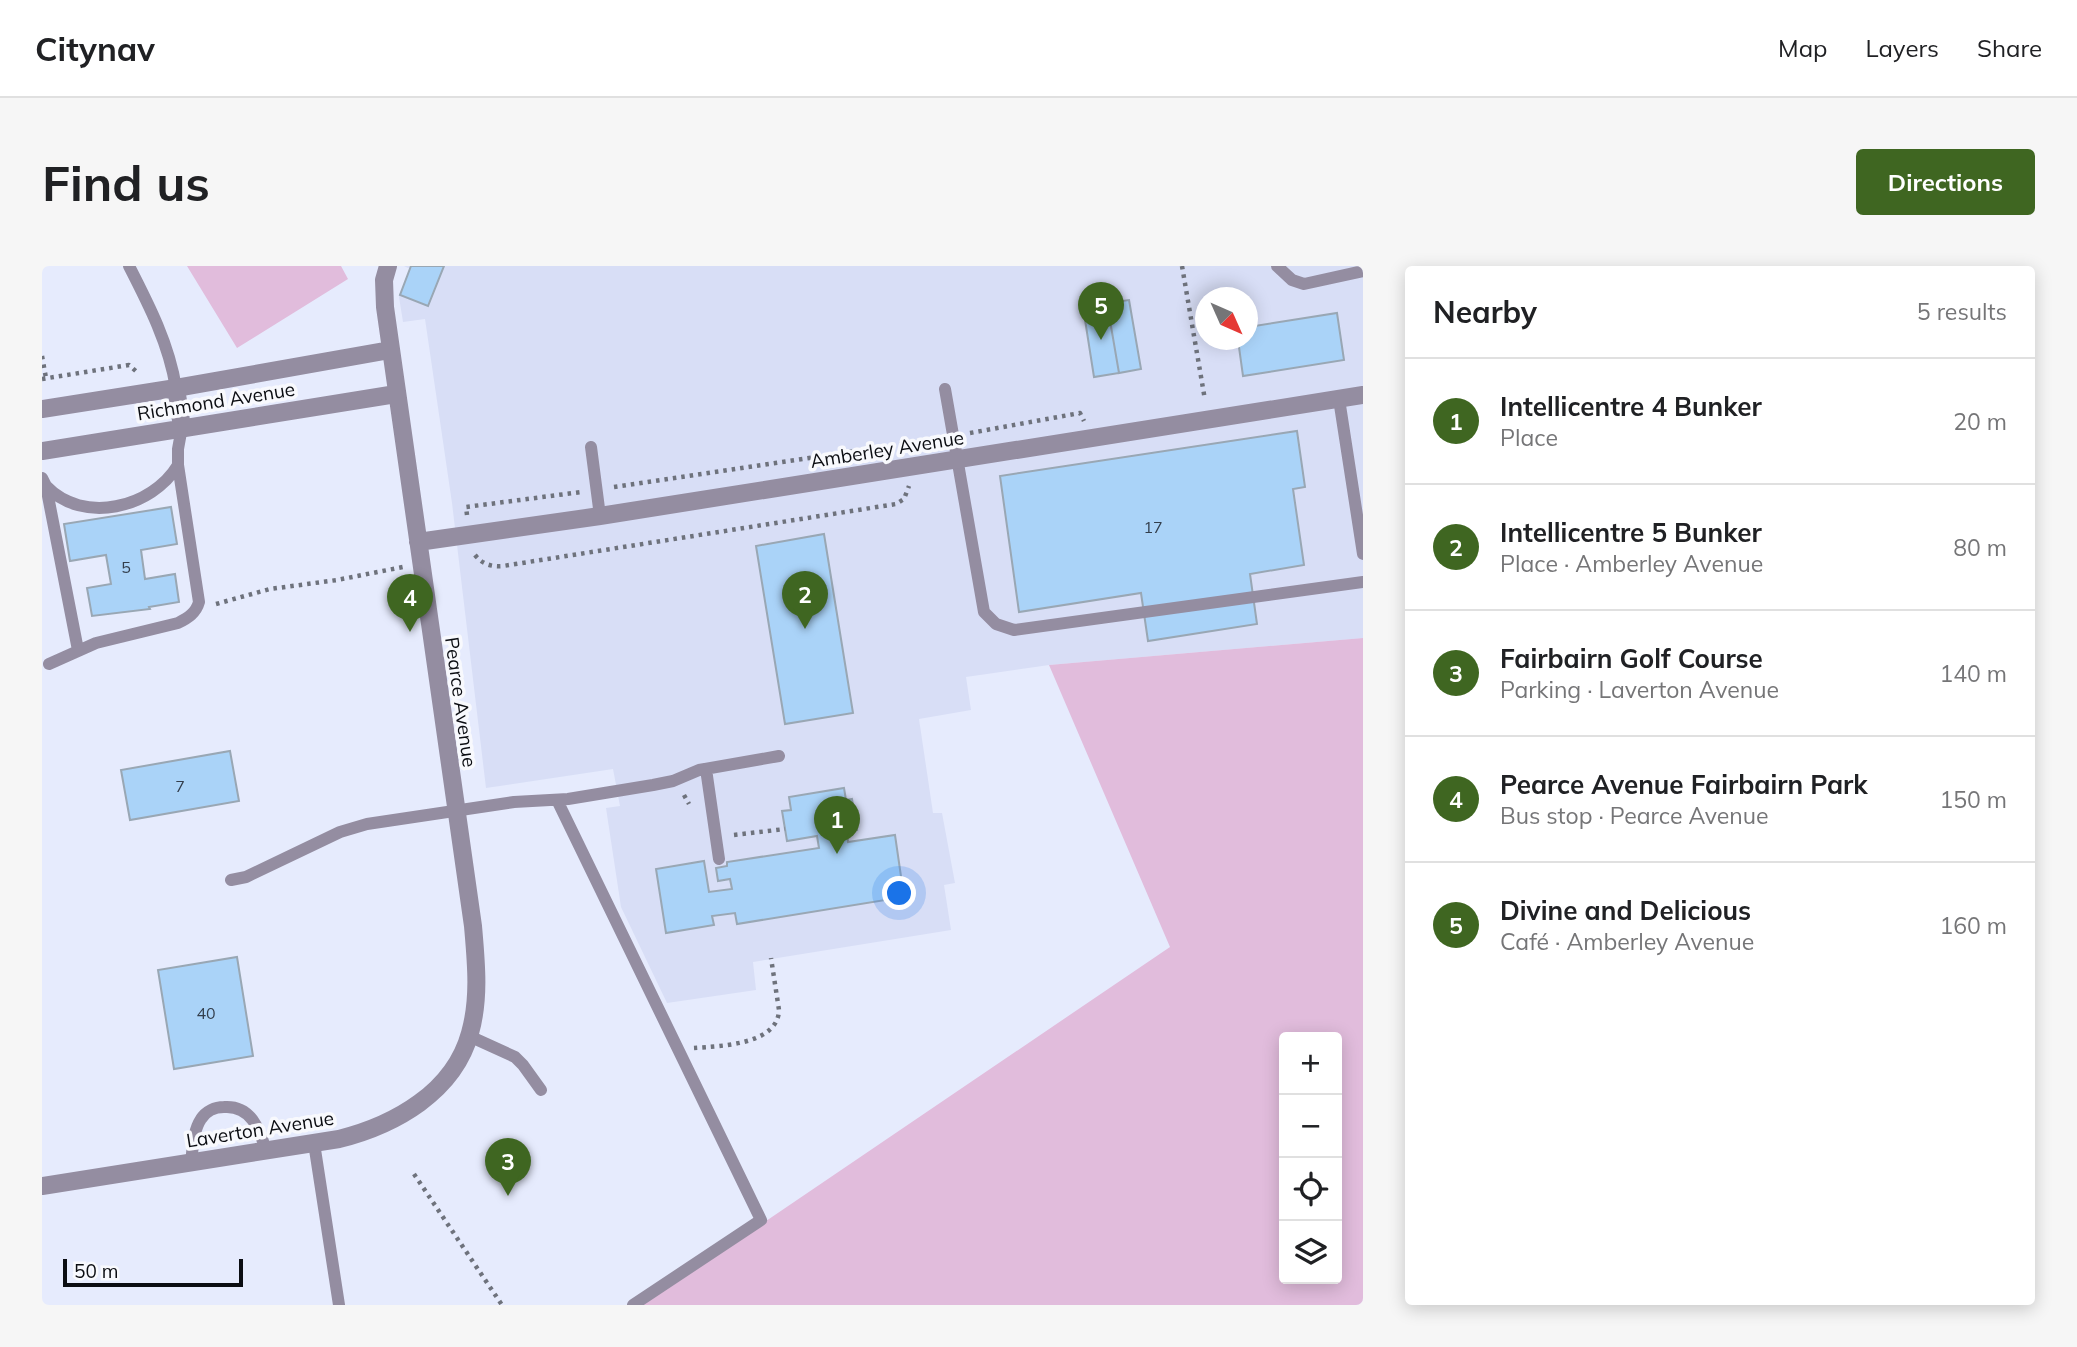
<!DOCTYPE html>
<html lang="en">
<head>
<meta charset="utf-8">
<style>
	:root { --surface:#fff; --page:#f6f6f6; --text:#202124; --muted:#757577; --line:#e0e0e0; --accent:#3f6621 }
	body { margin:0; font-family:Mulish,sans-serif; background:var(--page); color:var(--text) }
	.controls { position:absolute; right:21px; bottom:21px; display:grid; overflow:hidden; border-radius:7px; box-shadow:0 4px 18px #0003 }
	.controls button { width:63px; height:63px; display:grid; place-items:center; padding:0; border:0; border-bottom:2px solid var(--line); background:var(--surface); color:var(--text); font:35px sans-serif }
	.compass { position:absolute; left:1153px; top:21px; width:63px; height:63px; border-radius:50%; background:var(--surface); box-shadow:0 4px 18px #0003; rotate:135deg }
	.scale { position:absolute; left:21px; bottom:18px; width:180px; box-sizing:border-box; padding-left:7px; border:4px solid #0b0d12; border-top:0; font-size:19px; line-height:24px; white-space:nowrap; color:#0b0d12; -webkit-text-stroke:5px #f8f9fd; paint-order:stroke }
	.you { position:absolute; left:858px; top:628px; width:24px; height:24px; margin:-18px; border:5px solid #fff; border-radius:50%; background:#1a73e8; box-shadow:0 0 0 10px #1a73e833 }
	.badge { display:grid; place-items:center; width:46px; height:46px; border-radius:50%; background:var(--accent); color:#fff; font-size:23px; font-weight:700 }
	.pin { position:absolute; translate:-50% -58px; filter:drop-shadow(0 2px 4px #0008) }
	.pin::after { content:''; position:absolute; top:37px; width:24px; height:21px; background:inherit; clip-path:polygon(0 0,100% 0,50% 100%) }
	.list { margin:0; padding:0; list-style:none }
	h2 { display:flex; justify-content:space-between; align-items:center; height:91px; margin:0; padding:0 28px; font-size:30px }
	h2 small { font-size:23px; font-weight:400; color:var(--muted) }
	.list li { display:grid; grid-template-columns:46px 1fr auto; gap:21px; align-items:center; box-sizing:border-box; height:126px; padding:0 28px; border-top:2px solid var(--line) }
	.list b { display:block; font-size:26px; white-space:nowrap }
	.list p { margin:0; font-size:23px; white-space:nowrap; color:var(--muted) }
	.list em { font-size:23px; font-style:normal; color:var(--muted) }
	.icon { flex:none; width:38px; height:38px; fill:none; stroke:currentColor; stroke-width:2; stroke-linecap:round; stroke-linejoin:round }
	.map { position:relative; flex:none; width:1321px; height:1039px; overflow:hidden; border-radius:7px }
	header { display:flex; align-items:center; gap:42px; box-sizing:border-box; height:98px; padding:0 35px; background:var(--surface); border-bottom:2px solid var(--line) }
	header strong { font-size:33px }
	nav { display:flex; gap:38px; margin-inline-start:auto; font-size:24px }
	.intro { display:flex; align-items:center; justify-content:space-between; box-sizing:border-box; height:168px; padding:0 42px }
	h1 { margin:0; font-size:49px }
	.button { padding:18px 32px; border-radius:7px; background:var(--accent); color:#fff; font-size:24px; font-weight:700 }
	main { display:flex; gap:42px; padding:0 42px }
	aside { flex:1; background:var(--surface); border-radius:7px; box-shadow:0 4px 18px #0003 }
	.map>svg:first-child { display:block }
</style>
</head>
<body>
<header>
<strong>Citynav</strong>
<nav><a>Map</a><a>Layers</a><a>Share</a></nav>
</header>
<div class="intro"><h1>Find us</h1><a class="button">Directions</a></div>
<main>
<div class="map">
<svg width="1321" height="1039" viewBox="0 0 1321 1039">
	<rect width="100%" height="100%" fill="#e6ebfd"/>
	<path fill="#d8def6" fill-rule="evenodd" d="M362 0H1321V372L1007 399 924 411 929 444 877 453 891 547H900L913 617 902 619 909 664 711 696 714 724 625 737 579 641 564 542 578 540 571 503 444 522 410 237 383 53 361 56 357 31 368 3ZM1164 32H1206V74H1164Z"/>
	<path fill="#e1bcdc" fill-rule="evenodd" d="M145 0H299L306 13 195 82Z
		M1321 372V1039H600L1128 681 1007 399ZM1242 771H1295V1013H1242Z"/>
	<path fill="#aad3f8" stroke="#99a7b4" stroke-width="2" d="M369 0H402L386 40 358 29Z
		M1087 34 1099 103 1077 107 1065 37Z
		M1065 37 1077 107 1052 111 1041 41Z
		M1295 47 1302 94 1201 110 1196 74H1206V61Z
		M1255 165 1263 221 1251 223 1262 299 1208 308 1215 358 1106 375 1099 327 977 346 958 210Z
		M129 241 135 278 99 284 103 313 133 308 137 336 107 341 108 343 50 350 45 322 69 318 64 289 28 295 22 258Z
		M782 268 811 447 743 458 714 280Z
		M188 485 197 535 88 554 79 504Z
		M802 522 804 534 810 533 815 564 805 566 806 576 853 569 862 631 695 658 693 647 670 650 672 659 624 667 614 603 662 595 667 626 690 623 688 613 676 615 674 602 685 600V596L777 582 775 570 745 575 740 545 749 544 747 531Z
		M195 691 211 790 132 803 116 704Z"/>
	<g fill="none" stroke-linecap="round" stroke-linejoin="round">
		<path stroke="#6e727c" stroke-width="4.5" stroke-dasharray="3.5 5" stroke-linecap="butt" d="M1140 0 1163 134
			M0 90 4 112
			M0 113 87 99 96 107
			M928 167 1038 147 1042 155
			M572 221 895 173
			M425 249 424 241 539 226
			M433 289C440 298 449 301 461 300L854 238 862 233 867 220
			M174 338 228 323 295 314 361 301
			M642 529 647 538
			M692 569 743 563
			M652 782C678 780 736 779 737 744L729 692
			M372 908 460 1039"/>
		<path stroke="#948da1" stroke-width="12" d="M87 0C107 39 127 78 134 122
			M1235 0 1250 14 1262 18 1321 5
			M903 123 942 346 954 358 972 364 1321 316
			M1297 133 1321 288
			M549 181 558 250
			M0 212 4 220 36 384
			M4 220C41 259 110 242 136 199
			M7 398 54 377 136 357C146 352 154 347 157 336L136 199V183L140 161
			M664 503 677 593
			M515 534 719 954 591 1039
			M189 614 204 611 298 566 325 558 472 536 526 533 611 519 631 515 657 504 737 490
			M427 770 473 791 481 799 499 824
			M272 877 297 1039
			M149 896C151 882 151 865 159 853 164 845 173 841 182 841 209 839 217 863 224 884"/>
		<path stroke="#948da1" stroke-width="18" d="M134 122 140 161
			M0 143 134 122 348 84
			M0 185 354 128
			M376 276 558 250 1321 129
			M0 920 297 873C353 859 412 826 428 767 438 732 434 695 431 660L343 41 342 14 346 0"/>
	</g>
	<g text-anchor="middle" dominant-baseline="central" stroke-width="7" stroke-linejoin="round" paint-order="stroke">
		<g font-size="16" fill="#333e4c">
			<text x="1111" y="261">17</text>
			<text x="84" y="301">5</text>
			<text x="138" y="520">7</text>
			<text x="164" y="747">40</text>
		</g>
		<g font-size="19" fill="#0b0d12" stroke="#f8f9fd">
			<text transform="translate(174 135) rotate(-9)">Richmond Avenue</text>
			<text transform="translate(845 183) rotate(-9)">Amberley Avenue</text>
			<text transform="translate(419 436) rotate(82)">Pearce Avenue</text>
			<text transform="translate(218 863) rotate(-9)">Laverton Avenue</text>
		</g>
	</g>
</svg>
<div class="controls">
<button>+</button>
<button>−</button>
<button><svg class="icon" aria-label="locate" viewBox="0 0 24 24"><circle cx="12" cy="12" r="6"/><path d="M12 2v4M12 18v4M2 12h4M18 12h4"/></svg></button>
<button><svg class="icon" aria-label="layers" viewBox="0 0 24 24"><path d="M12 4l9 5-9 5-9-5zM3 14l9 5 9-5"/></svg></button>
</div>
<svg class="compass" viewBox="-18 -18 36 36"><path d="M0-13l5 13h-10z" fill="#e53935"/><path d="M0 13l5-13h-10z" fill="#757577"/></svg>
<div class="scale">50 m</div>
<div class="you"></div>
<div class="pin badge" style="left:795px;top:588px">1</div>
<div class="pin badge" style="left:763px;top:363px">2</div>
<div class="pin badge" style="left:466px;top:930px">3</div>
<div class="pin badge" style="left:368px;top:366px">4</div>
<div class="pin badge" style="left:1059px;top:74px">5</div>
</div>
<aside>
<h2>Nearby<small>5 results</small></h2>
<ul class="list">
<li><span class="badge">1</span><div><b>Intellicentre 4 Bunker</b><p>Place</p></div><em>20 m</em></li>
<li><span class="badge">2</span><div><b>Intellicentre 5 Bunker</b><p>Place · Amberley Avenue</p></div><em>80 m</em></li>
<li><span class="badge">3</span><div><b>Fairbairn Golf Course</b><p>Parking · Laverton Avenue</p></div><em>140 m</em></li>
<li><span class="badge">4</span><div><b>Pearce Avenue Fairbairn Park</b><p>Bus stop · Pearce Avenue</p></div><em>150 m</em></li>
<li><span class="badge">5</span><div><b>Divine and Delicious</b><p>Café · Amberley Avenue</p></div><em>160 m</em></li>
</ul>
</aside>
</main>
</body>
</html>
